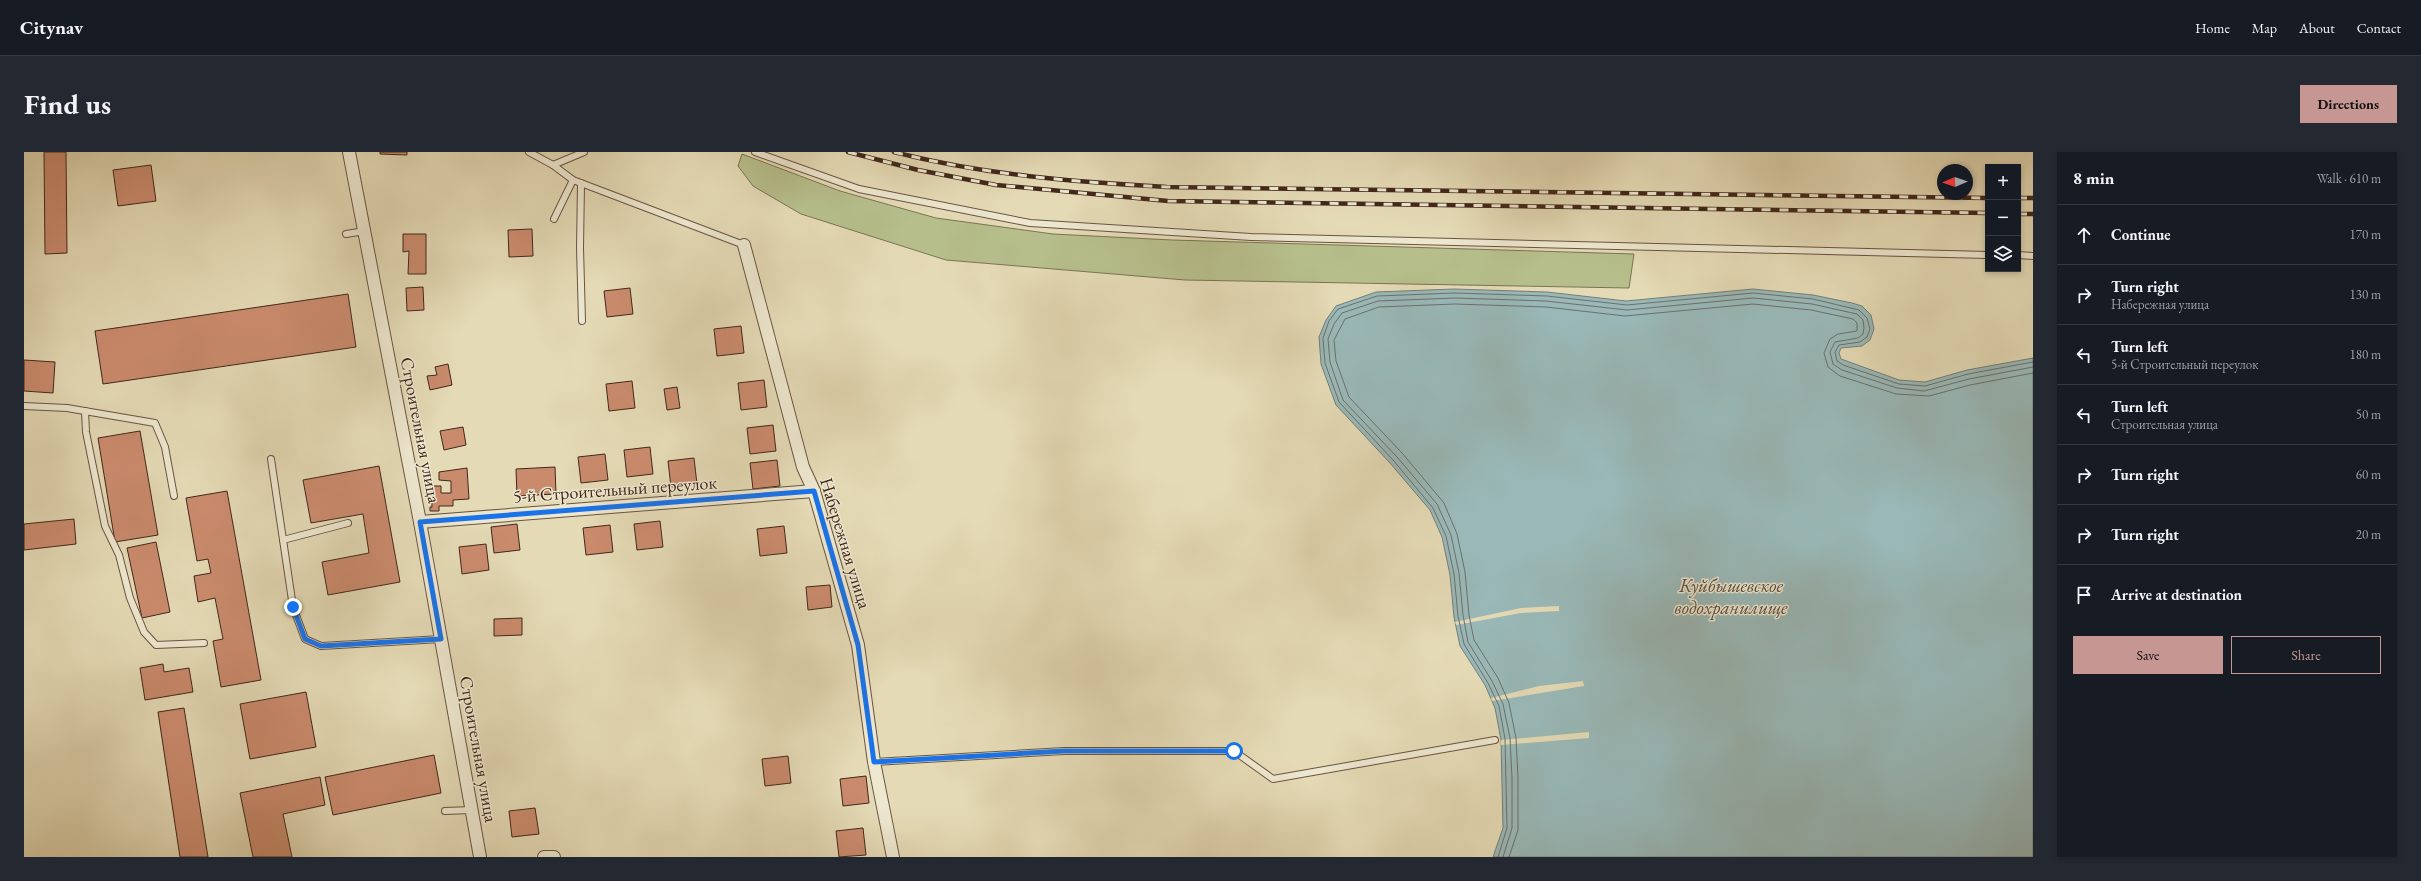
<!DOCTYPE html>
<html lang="en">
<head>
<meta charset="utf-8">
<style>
  :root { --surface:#171b24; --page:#242831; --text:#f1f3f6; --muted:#9ea1a6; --line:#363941; --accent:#c59692 }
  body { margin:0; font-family:"EB Garamond",serif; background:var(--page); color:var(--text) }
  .controls { position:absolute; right:12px; top:12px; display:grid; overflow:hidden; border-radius:0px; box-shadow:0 2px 6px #0003 }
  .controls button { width:36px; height:36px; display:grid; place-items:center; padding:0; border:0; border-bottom:1px solid var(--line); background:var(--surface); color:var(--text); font:20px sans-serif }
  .compass { position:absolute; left:1913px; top:12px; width:36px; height:36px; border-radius:50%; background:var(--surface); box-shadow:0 2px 6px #0003; rotate:268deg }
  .stop { position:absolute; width:12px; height:12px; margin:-9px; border:3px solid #1a73e8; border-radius:50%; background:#fff }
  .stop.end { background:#1a73e8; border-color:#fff; box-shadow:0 1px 4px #0008 }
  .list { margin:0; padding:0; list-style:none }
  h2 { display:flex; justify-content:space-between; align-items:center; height:52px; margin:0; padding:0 16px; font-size:17px }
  h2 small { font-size:13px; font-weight:400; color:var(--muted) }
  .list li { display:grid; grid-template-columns:26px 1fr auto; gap:12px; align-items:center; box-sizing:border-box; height:60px; padding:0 16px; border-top:1px solid var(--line) }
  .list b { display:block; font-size:15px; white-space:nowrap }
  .list p { margin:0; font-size:13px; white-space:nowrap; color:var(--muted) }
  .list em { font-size:13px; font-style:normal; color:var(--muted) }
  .actions { display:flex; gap:8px; padding:12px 16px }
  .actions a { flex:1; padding:9px 0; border:1px solid var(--accent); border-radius:0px; text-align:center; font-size:14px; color:var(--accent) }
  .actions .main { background:var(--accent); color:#111 }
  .icon { flex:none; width:22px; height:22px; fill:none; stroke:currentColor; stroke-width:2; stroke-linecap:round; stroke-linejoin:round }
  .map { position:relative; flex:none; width:2009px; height:705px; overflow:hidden; border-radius:0px }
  header { display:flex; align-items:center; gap:24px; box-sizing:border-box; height:56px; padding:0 20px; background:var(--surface); border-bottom:1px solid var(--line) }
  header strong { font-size:19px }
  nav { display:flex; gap:22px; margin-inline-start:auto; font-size:14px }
  .intro { display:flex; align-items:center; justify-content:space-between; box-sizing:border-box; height:96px; padding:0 24px }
  h1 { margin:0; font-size:28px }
  .button { padding:10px 18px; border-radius:0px; background:var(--accent); color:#111; font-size:14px; font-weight:700 }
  main { display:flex; gap:24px; padding:0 24px }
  aside { flex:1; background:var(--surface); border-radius:0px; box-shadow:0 2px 6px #0003 }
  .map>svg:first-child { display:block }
  .green { fill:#b6bf8c; stroke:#7c7354 }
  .water { fill:#99b8b7; stroke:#767e79 }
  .pier { fill:#e4dab5 }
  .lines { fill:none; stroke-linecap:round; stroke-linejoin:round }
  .shore { stroke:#6d706a; stroke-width:1 }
  .building { fill:#ca8b6d; stroke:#41271c }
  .lane-casing { stroke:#6a5442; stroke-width:8 }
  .street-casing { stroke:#6a5442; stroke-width:14 }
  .lane { stroke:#ede7cf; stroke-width:6 }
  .street { stroke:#ede7cf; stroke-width:12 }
  .rail-casing { stroke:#41271c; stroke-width:4.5 }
  .rail { stroke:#ede7cf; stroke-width:3; stroke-dasharray:9; stroke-linecap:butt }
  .route { stroke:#1a73e8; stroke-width:5 }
  .labels { text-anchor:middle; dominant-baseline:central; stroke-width:3; stroke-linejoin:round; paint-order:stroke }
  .street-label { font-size:18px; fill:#41271c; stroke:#ede7cf }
  .water-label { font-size:19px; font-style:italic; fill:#574b43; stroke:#ede7cf }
</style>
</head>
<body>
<header>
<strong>Citynav</strong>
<nav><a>Home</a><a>Map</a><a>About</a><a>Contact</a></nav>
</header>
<div class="intro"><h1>Find us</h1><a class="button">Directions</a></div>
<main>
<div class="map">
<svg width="2009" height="705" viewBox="0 0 2009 705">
  <rect width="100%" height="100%" fill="#e4dab5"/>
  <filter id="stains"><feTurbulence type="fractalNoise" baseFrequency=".005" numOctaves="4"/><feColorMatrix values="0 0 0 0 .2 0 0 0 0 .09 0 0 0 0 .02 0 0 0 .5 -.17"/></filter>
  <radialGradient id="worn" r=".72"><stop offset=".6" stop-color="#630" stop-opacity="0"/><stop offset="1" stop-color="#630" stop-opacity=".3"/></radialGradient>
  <path class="green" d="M718,2L816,39L912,66L1029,82L1148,88L1610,102L1605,136L1161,128L922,108L777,62L729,34L714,14Z"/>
  <path class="water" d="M1430,137L1523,140L1602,149L1729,137L1789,143L1828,151L1838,154L1847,163L1850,177L1846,188L1838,194L1817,196L1815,201L1817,207L1875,228L1901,230L1943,218L2009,206V705H1469L1479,676L1477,588L1471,556L1461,533L1436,494L1430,465L1426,423L1418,385L1406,358L1366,311L1312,253L1297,212L1295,185L1302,168L1312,154L1352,140Z"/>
  <g class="pier">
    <path d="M1535,454V459L1497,461L1432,473L1431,470L1497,456Z"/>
    <path d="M1559,529L1560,534L1468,549L1467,546L1515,534Z"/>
    <path d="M1565,580V586L1477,593V588Z"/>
  </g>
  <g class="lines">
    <g class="shore">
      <path d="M1474,705L1483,676L1481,587L1475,554L1464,531L1440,492L1434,464L1430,422L1422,384L1409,356L1369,308L1315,250L1301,211L1299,186L1305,169L1314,157L1353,144L1431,141L1523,144L1603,153L1729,141L1789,147L1835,158L1843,166L1846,177L1843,185L1836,190L1815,193L1811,200L1813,209L1819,213L1875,232L1901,234L1944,222L2009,210"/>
      <path d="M1479,705L1488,676V626L1486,586L1479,552L1468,529L1444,490L1439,463L1435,421L1427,383L1413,352L1373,305L1319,248L1306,210L1304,187L1310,172L1318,161L1354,149L1431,146L1522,149L1603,158L1729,146L1788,152L1833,162L1839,168L1840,176L1839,182L1834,186L1811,190L1806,200L1809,212L1818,218L1873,236L1900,239L1945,227L2009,215"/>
      <path d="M1485,705L1494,678V626L1492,586L1485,551L1474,526L1450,488L1445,463L1441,420L1433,382L1420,351L1378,301L1325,245L1312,209L1310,188L1321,167L1355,155L1431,152L1522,155L1601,164L1729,152L1787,158L1829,167L1833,171V179L1814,182L1806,187L1800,201L1804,215L1816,224L1872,242L1905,244L1946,233L2009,221"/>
    </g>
  </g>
  <g class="building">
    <path d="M20,0H42L43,101L21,102Z"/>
    <path d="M356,0H383V3L356,2Z"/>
    <path d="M127,13L132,49L94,54L89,18Z"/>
    <path d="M508,77L509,104L485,105L484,78Z"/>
    <path d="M379,82H402V122H384L385,99L379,100Z"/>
    <path d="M399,135L400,158L383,159L382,136Z"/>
    <path d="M606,136L609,162L583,165L580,139Z"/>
    <path d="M324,142L332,195L79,232L71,179Z"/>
    <path d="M717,174L720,201L693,204L690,177Z"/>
    <path d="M0,208L31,210L29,241L0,239Z"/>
    <path d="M424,212L428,233L406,238L403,224L413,223L411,215Z"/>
    <path d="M740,228L743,255L717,258L714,231Z"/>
    <path d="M608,229L611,256L585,259L582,232Z"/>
    <path d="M653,235L656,256L643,258L640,237Z"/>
    <path d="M749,273L752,299L726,302L723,276Z"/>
    <path d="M439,275L442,293L420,298L416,279Z"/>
    <path d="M116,279L134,383L91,390L74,286Z"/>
    <path d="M626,295L629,322L603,325L600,298Z"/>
    <path d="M581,302L584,328L557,331L554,305Z"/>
    <path d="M670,306L673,332L647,335L644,309Z"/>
    <path d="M753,308L756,334L729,337L726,311Z"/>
    <path d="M355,314L376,430L304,443L298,410L345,401L339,362L287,371L279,328Z"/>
    <path d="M531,315L532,342L493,344L492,317Z"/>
    <path d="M443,316L445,347L429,348V354H415V359H406V355H408L407,334H417V341H427V329L415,328V320Z"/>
    <path d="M203,339L237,528L197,535L189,489L199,487L191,446L174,450L170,424L187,421L184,407L173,409L162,346Z"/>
    <path d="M50,367L52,392L0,398V372Z"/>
    <path d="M636,369L639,395L613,398L610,372Z"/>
    <path d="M493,372L496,398L470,401L467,375Z"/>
    <path d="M586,373L589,400L562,403L559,376Z"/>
    <path d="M760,374L763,401L736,404L733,377Z"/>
    <path d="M132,390L146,460L118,466L103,396Z"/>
    <path d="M462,392L465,418L438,422L435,395Z"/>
    <path d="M806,433L808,455L784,458L782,435Z"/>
    <path d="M498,466V483L470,484V467Z"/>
    <path d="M139,512L140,520L165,516L169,540L121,548L116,516Z"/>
    <path d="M282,540L292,595L226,607L216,552Z"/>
    <path d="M160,556L184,705H156L134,560Z"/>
    <path d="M410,603L417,641L309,663L301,625Z"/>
    <path d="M764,604L767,631L741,634L738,607Z"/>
    <path d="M842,624L845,651L819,654L816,627Z"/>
    <path d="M296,625L301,653L259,662L268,705H229L216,641Z"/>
    <path d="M511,656L515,682L488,685L485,659Z"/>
    <path d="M839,676L842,703L815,705L812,679Z"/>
  </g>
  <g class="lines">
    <g class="lane-casing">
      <g id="lane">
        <path d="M505,0L529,13L549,28L720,93"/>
        <path d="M731,0L835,37L1006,71L1227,85L1964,103"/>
        <path d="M529,13L560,0"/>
        <path d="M557,31L556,96L558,169"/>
        <path d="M530,67L549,28"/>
        <path d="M322,82L341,79"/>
        <path d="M1994,103L2009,104"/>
        <path d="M0,254L43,256L131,271L141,295L150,344"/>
        <path d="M61,259L62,280L81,374L95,403L106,446L120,480L132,493L180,491"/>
        <path d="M247,307L269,455L281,487L297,494L417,487"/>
        <path d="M259,388L324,371"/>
        <path d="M850,610L1040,599H1210L1249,627L1471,588"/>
        <path d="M421,659L448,658"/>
      </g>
    </g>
    <g class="street-casing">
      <g id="street">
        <path d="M325,0L396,370L456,705"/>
        <path d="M720,93L779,315L790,339L834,493L850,610L869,705"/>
        <path d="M396,370L790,339"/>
        <path d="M520,705H530"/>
      </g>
    </g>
    <use href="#lane" class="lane"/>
    <use href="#street" class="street"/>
    <g class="rail-casing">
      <g id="rail">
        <path d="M824,0L894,18L972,33L1144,49L1964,61"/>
        <path d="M870,0C960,23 1051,30 1143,35L1964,46"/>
        <path d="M1994,46H2009"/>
        <path d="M1994,62H2009"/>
      </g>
    </g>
    <use href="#rail" class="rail"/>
  </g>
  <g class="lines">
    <path class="route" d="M269,455L281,487L297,494L417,487L396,370L790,339L834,493L850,610L1040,599H1210"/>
  </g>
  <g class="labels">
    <g class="street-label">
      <text transform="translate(397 278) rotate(79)">Строительная улица</text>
      <text transform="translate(591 337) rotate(-4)">5-й Строительный переулок</text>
      <text transform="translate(822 391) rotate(73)">Набережная улица</text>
      <text transform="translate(455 597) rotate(80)">Строительная улица</text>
    </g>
    <g class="water-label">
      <text x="1707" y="433">Куйбышевское<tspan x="1707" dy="22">водохранилище</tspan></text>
    </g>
  </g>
  <rect width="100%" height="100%" filter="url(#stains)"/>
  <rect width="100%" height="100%" fill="url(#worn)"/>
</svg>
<div class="controls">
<button>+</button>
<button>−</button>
<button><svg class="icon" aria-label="layers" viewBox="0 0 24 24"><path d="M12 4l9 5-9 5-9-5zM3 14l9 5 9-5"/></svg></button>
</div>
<svg class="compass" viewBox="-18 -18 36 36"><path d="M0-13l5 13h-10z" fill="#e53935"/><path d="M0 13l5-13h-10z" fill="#9ea1a6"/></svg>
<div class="stop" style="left:1210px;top:599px"></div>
<div class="stop end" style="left:269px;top:455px"></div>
</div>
<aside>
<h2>8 min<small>Walk · 610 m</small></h2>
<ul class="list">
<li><svg class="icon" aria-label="ahead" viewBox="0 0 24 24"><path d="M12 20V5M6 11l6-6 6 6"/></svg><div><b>Continue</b></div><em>170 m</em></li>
<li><svg class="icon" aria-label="right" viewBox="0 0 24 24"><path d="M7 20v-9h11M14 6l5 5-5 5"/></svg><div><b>Turn right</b><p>Набережная улица</p></div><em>130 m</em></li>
<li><svg class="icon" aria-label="left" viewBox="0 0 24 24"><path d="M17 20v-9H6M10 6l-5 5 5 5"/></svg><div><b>Turn left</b><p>5-й Строительный переулок</p></div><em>180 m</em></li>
<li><svg class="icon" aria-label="left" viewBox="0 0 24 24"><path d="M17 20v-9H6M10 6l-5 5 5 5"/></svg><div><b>Turn left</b><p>Строительная улица</p></div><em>50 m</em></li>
<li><svg class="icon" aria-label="right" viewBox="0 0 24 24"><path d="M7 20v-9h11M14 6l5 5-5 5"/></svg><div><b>Turn right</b></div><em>60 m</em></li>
<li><svg class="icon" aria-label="right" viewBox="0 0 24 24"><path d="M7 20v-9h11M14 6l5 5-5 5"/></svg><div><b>Turn right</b></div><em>20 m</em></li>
<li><svg class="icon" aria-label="arrive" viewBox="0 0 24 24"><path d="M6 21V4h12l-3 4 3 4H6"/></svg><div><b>Arrive at destination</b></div></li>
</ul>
<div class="actions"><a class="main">Save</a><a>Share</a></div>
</aside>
</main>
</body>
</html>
